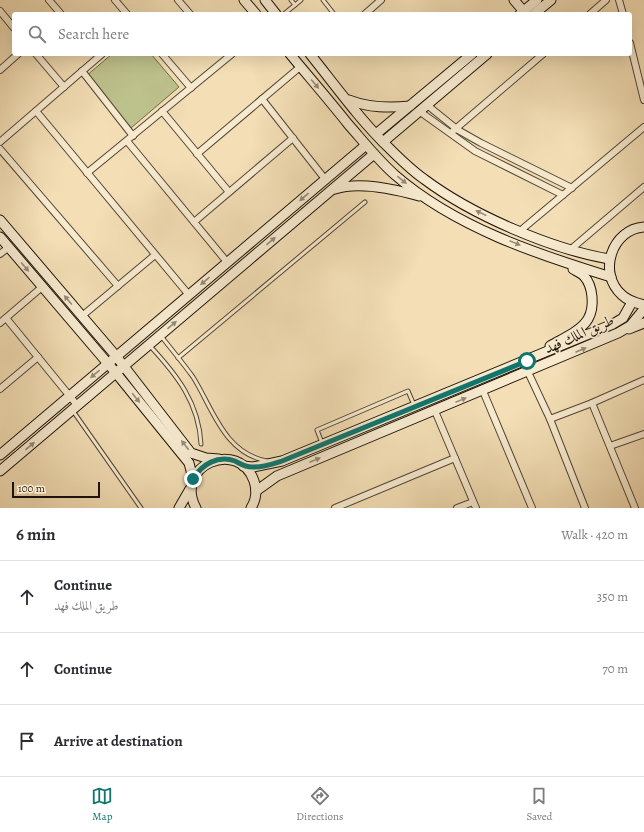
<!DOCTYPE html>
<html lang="en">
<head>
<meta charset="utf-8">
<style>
  :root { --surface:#fff; --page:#f2f2f3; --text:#2b2b33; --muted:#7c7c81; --line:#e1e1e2; --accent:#0f766e }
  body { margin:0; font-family:Alegreya,Amiri,serif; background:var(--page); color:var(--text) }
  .scale { position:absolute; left:12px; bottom:10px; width:88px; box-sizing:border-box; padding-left:4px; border:2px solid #1e140a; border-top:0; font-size:11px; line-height:14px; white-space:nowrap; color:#1e140a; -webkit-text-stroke:3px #f7eacf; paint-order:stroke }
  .stop { position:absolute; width:12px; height:12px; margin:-9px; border:3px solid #0f766e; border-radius:50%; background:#fff }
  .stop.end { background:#0f766e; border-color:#fff; box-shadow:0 1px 4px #0008 }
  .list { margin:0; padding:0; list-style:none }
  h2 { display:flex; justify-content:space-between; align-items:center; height:52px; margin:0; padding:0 16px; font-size:17px }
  h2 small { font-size:13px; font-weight:400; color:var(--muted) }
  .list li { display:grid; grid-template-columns:26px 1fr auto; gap:12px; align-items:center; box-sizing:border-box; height:72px; padding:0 16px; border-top:1px solid var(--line) }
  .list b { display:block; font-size:15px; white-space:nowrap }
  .list p { margin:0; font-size:13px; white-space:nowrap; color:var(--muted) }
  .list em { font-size:13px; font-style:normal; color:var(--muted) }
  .icon { flex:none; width:22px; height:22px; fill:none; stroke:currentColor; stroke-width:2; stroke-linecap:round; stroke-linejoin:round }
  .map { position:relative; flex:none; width:644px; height:508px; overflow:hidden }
  .search { position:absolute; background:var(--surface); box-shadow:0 4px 16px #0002; left:12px; right:12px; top:12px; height:44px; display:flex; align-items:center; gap:10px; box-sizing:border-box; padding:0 14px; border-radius:4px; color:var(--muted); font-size:15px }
  .sheet { height:268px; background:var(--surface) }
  nav { display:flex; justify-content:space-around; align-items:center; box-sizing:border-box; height:56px; border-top:1px solid var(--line); background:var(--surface); font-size:11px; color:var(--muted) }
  nav a { display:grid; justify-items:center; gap:2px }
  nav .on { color:var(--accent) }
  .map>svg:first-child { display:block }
  .park { fill:#bdc18c; stroke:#6e6a4b }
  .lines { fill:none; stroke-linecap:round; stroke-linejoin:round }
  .lane-casing { stroke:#534635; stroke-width:5 }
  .street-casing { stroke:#534635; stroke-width:8 }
  .secondary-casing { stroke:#1e140a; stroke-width:11 }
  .lane { stroke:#f7eacf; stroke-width:3 }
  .street { stroke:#f7eacf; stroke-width:6 }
  .secondary { stroke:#f7eacf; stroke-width:9 }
  .oneway { fill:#958a76 }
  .route { stroke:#0f766e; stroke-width:5 }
  .labels { text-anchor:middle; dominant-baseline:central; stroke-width:3.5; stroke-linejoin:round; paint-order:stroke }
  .street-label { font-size:15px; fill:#1e140a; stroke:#f7eacf }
</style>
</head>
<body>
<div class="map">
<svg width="644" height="508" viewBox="0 0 644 508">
  <rect width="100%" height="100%" fill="#f3deb5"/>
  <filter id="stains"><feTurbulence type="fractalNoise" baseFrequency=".005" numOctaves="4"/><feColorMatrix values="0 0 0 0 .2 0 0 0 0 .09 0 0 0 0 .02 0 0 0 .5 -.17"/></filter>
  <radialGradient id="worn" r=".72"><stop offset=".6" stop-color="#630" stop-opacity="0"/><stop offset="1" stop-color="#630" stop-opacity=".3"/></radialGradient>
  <path class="park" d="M112,54H151L179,87L131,128L86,76Z"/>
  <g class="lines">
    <g class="lane-casing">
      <g id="lane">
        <path d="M291,0L295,5"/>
        <path d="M323,0L334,14"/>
        <path d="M284,14L301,0"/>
        <path d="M161,336C172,350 183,363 193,377C213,409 224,453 267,461"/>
        <path d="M150,346C177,375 199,403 201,444"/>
        <path d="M178,358L365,202"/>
        <path d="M73,411L141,508"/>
        <path d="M322,443L317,430L408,391L414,405"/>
      </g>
    </g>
    <g class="street-casing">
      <g id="street">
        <path d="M49,0L61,14"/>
        <path d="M115,0L127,14"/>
        <path d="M178,0L190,14"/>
        <path d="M619,0L623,14"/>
        <path d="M0,11L14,28"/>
        <path d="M365,14L381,0"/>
        <path d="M590,14L606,0"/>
        <path d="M630,43L644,100"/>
        <path d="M36,54L64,87"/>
        <path d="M162,54L191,88"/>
        <path d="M0,70L18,54"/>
        <path d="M82,71L133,136"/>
        <path d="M262,99L325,179"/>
        <path d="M427,105L458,130L481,143L572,188"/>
        <path d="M36,111L189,295"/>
        <path d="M162,111L229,192"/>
        <path d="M419,111L475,151L563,195"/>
        <path d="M453,131L543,54"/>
        <path d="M127,141L227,262"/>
        <path d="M0,142L102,54"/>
        <path d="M0,149L118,286"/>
        <path d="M197,154L300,67"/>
        <path d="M87,173L232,54"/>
        <path d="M194,222L293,138"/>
        <path d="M520,231L644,127"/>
        <path d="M570,250L644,187"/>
        <path d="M0,254L9,247"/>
        <path d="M82,316L155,255"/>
        <path d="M6,318L77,405"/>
        <path d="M0,323L42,287"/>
        <path d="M528,372L550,419L592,403L644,380"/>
        <path d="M0,389L38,357"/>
        <path d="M483,391L532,508"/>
        <path d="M592,403L635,508"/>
        <path d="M435,411L476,508"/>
        <path d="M550,419L585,508"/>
        <path d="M610,446L644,434"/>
        <path d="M335,508L455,458"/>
        <path d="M457,508L473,502"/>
      </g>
    </g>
    <g class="secondary-casing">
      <g id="secondary">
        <path d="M244,0L256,14"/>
        <path d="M265,0L276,14"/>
        <path d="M514,0L526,14"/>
        <path d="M520,14L537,0"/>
        <path d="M534,14L551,0"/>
        <path d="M290,54C309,77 329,100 348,124C363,141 378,160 395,175C455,227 536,254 611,277"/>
        <path d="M310,54C335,85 359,119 388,147C399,158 411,170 424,179C472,215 551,249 609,259"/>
        <path d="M349,100C369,108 389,108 410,106"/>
        <path d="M376,134L472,54"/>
        <path d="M383,142L487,54"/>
        <path d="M335,189C360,181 394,189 419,196"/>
        <path d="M0,220L116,356L191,453L206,458L219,459"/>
        <path d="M644,227C612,229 597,273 622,295C628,301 636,303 644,305"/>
        <path d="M0,237L116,373L189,463L193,479"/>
        <path d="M629,329L644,323"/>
        <path d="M550,346C562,339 581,331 588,319C595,307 593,286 584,276C581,273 576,271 573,269"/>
        <path d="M0,455L366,145"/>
        <path d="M243,466L253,467L282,461L613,324L623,318L632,302"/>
        <path d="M0,471L374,154"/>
        <path d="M256,491L277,476L618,333L630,326L644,309"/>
        <path d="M179,508L190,489"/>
        <path d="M196,508C173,465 239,438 254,481C257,490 256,500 251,508"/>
      </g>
    </g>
    <use href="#lane" class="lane"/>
    <use href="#street" class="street"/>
    <use href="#secondary" class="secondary"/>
  </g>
  <defs><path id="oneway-solid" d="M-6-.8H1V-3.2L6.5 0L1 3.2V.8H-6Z"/></defs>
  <g class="oneway">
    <use href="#oneway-solid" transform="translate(315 84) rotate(50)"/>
    <use href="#oneway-solid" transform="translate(402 180) rotate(39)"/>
    <use href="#oneway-solid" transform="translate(304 197) rotate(140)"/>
    <use href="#oneway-solid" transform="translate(481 213) rotate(-154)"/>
    <use href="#oneway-solid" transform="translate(271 241) rotate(-40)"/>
    <use href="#oneway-solid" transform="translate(515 243) rotate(22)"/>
    <use href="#oneway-solid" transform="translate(25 267) rotate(50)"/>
    <use href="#oneway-solid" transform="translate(205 281) rotate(140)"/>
    <use href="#oneway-solid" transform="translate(68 300) rotate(-130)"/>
    <use href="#oneway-solid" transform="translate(172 325) rotate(-40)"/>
    <use href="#oneway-solid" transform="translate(581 350) rotate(-23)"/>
    <use href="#oneway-solid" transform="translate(95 374) rotate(140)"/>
    <use href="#oneway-solid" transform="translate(136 398) rotate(51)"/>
    <use href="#oneway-solid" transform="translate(461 400) rotate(-22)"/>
    <use href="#oneway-solid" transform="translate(185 445) rotate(-128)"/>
    <use href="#oneway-solid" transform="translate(30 446) rotate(-40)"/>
    <use href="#oneway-solid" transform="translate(315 460) rotate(-22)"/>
  </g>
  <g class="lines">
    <path class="route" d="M193,479C202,464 218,455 235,461C241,464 245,467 252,467C262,468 273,464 282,461L527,361"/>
  </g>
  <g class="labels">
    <g class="street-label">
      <text transform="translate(579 334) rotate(-24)">طريق الملك فهد</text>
    </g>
  </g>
  <rect width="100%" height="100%" filter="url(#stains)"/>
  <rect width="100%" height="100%" fill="url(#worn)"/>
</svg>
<div class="scale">100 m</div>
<div class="stop" style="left:527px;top:361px"></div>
<div class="stop end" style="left:193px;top:479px"></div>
<div class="search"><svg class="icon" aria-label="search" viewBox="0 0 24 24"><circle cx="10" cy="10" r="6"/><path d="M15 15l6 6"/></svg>Search here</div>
</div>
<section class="sheet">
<h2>6 min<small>Walk · 420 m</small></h2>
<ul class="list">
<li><svg class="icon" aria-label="ahead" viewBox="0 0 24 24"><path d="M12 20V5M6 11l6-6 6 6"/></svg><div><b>Continue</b><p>طريق الملك فهد</p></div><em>350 m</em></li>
<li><svg class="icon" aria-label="ahead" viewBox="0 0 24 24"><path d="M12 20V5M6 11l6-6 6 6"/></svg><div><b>Continue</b></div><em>70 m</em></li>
<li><svg class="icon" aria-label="arrive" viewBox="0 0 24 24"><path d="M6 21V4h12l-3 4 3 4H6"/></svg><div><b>Arrive at destination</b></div></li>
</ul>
</section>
<nav>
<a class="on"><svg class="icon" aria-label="map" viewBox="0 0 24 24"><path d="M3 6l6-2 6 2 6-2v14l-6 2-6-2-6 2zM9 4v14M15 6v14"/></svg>Map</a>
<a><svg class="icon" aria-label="directions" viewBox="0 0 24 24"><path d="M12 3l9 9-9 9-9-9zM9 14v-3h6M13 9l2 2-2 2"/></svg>Directions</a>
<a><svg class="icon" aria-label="saved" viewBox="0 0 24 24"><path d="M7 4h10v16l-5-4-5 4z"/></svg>Saved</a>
</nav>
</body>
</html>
